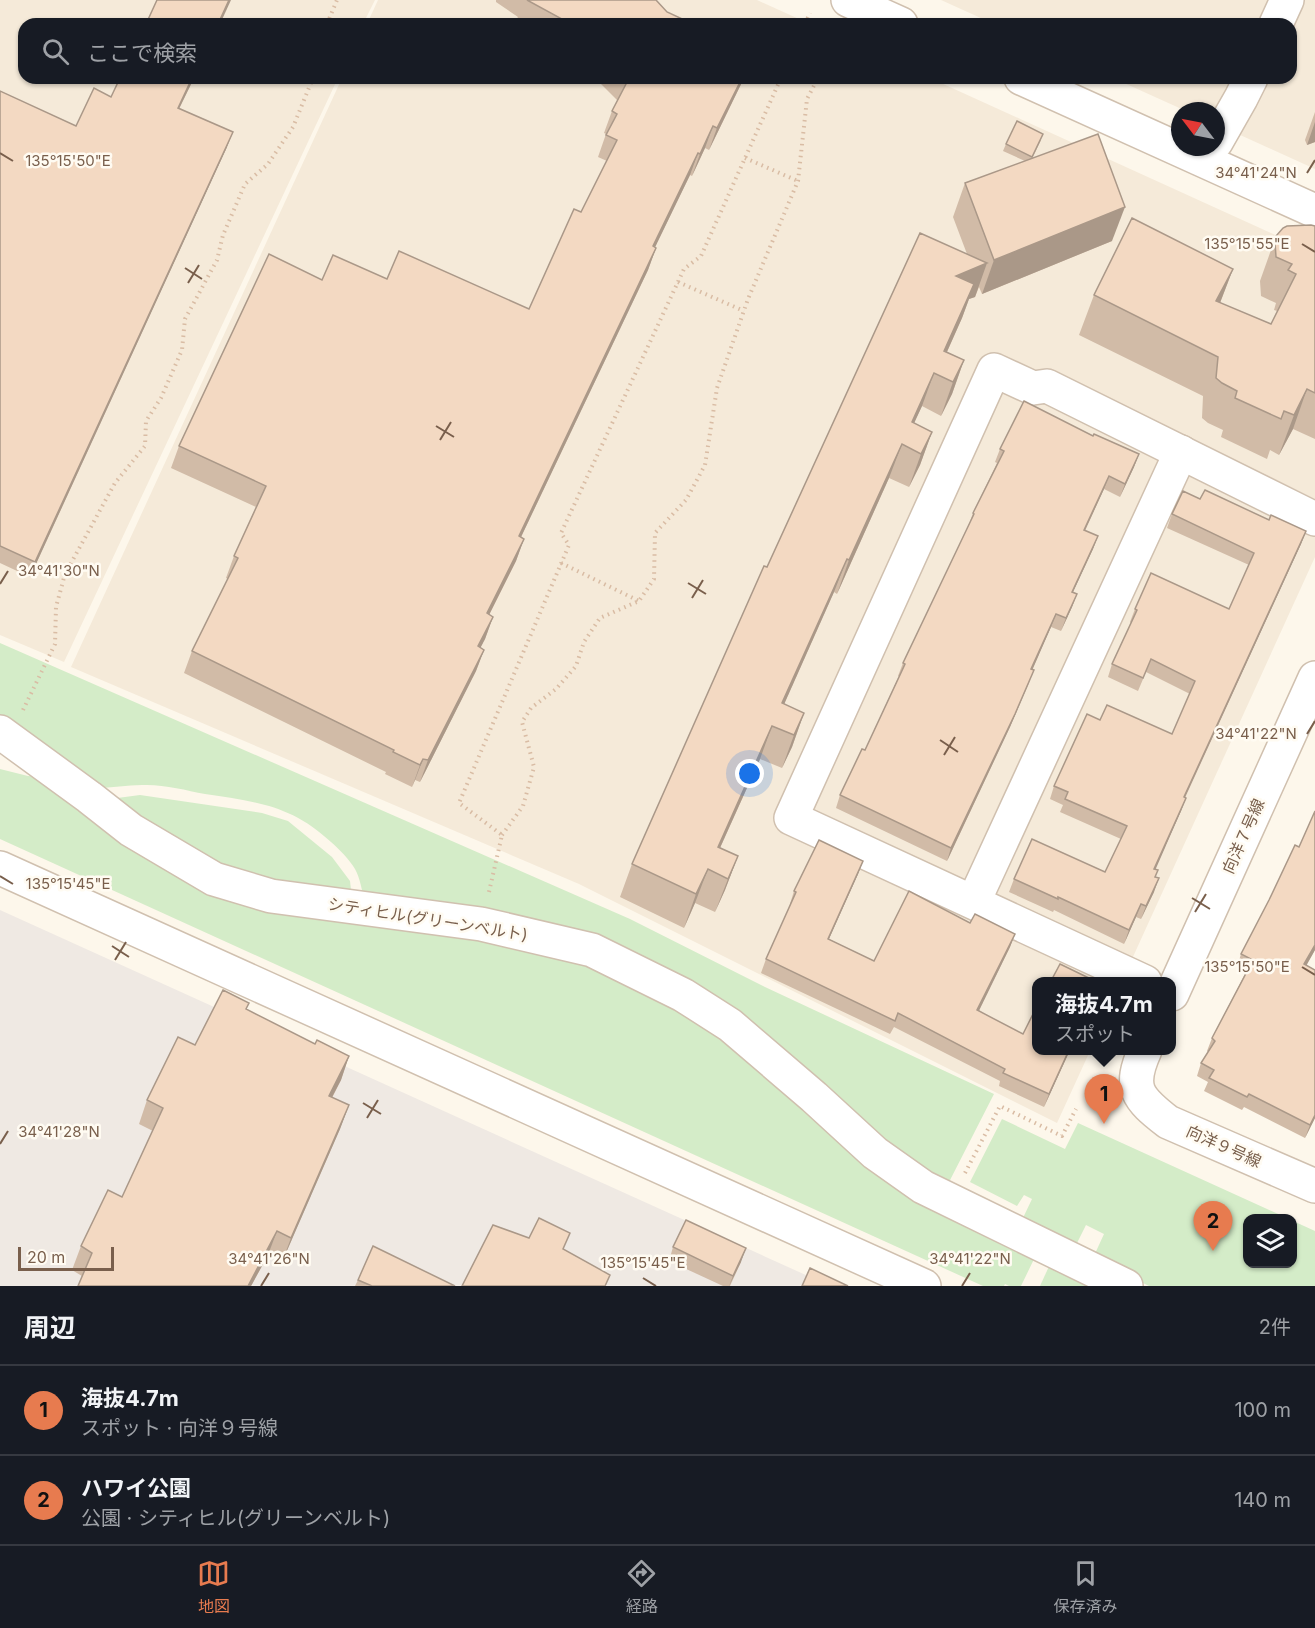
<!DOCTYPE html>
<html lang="ja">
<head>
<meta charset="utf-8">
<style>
  :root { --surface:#171b24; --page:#20242c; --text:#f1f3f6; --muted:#9ea1a6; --line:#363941; --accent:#e77b4f }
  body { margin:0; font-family:Inter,"Noto Sans JP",sans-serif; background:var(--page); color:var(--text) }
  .controls { position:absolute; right:18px; bottom:18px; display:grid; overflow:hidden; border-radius:12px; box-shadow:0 2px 4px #0004 }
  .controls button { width:54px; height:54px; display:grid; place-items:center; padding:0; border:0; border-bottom:2px solid var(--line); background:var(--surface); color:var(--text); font:30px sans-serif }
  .compass { position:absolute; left:1171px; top:102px; width:54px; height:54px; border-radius:50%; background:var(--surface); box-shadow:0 2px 4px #0004; rotate:302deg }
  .scale { position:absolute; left:18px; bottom:15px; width:96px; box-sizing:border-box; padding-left:6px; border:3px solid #795f4c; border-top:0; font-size:16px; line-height:21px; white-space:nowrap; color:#795f4c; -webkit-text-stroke:4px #fffbf2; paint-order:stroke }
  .you { position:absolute; left:750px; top:774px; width:21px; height:21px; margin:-15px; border:4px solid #fff; border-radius:50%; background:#1a73e8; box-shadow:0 0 0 9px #1a73e833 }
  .badge { display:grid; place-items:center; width:39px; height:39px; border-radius:50%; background:var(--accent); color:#111; font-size:20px; font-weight:700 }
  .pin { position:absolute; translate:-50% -50px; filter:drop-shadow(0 2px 3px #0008) }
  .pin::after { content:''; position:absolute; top:32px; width:21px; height:18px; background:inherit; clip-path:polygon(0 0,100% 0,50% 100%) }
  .popup { position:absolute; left:1032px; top:977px; width:144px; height:78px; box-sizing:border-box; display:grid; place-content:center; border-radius:12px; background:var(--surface); filter:drop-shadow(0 2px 4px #0005); font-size:20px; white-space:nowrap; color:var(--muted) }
  .popup b { font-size:22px; color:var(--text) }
  .popup::after { content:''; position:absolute; left:50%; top:100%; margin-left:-12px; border:12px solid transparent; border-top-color:var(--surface) }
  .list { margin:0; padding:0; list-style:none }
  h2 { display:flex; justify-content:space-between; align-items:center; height:78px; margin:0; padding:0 24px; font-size:26px }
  h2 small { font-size:20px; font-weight:400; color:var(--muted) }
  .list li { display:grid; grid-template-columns:39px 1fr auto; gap:18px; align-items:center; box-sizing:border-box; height:90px; padding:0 24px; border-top:2px solid var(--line) }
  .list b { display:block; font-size:22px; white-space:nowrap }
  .list p { margin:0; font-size:20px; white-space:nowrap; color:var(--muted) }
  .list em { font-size:20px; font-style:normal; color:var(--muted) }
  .icon { flex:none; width:33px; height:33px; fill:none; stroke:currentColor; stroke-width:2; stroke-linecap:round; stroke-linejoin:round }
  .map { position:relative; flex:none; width:1315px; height:1286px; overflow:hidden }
  .search { position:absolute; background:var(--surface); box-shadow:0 2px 4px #0004; left:18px; right:18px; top:18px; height:66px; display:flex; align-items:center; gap:15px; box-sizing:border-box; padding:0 21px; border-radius:18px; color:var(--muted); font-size:22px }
  .sheet { height:258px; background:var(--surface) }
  nav { display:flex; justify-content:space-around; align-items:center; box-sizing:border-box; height:84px; border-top:2px solid var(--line); background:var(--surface); font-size:16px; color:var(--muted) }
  nav a { display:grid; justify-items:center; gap:3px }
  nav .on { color:var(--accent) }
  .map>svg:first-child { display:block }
  .residential { fill:#f5ead9 }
  .industrial { fill:#efe9e3 }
  .green { fill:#d4ecc8 }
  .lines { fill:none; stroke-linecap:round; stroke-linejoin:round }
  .minor-casing { stroke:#d0c0af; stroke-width:36 }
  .path { stroke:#d9bca4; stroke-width:4; stroke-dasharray:1.5 4.5; stroke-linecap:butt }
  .minor { stroke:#fff; stroke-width:33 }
  .wall { fill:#d1bba7 }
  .shaded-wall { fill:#aa9888 }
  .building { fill:#f3d9c2; stroke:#aa9888; stroke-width:1.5 }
  .ticks { fill:none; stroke:#795f4c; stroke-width:2 }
  .labels { text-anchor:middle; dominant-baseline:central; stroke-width:5; stroke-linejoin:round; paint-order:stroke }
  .street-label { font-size:16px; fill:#795f4c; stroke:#fffbf2 }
  .ticks-label { font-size:15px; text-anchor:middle; fill:#795f4c; stroke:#fffbf2; stroke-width:5; stroke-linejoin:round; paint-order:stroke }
</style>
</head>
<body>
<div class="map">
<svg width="1315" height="1286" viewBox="0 0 1315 1286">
  <rect width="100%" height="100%" fill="#fdf7eb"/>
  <g class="residential">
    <path d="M0,0H375L363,24H24V78H338L64,662L0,635Z"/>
    <path d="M378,0H757L810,24H367Z"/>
    <path d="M941,0H1315V169L1216,124V111H1186L1113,78H1291V24H994Z"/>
    <path d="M342,78H930L1315,253V557L1122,981L1036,982V1050L1090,1051L1057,1123L579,884L71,667Z"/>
  </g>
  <path class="industrial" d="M0,910L830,1286H0Z"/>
  <g class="green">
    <path d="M0,643L630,919L765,987L994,1094L947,1186L886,1150L674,978L364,900C362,890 360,878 355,869C349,859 340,850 331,842C291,805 257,802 205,794C185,790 163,784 142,785C127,785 112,788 96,788L0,717Z"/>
    <path d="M0,769L28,776L45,777L166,866L471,933L592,964L653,991L1036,1255L1021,1286H1009L1005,1284L1004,1286H983L0,839Z"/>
    <path d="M140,795L262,813L288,821L332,857L350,881L352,899L237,874L110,799Z"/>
    <path d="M1002,1119L1065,1149L1078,1123L1287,1218H1248V1264H1292L1293,1221L1315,1231V1286H1149L1093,1258L1104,1234L1086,1225L1074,1249L1022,1220L1032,1199L1024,1195L1017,1206L970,1182Z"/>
    <path d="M1051,1262L1099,1286H1040Z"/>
  </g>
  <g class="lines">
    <g class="minor-casing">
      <g id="minor">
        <path d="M848,0L901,24"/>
        <path d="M1276,24L1287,0"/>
        <path d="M1021,78L1315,211"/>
        <path d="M1216,142L1241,98L1251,78"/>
        <path d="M0,732L89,797L131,830L214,879L271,896L481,924L592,950L683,995L730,1025L814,1097L875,1153L923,1187L1126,1286"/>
        <path d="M0,868L924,1286"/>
        <path d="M974,901L1181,452"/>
        <path d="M1145,982L791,818L994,370L1033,388L1047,386L1315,519"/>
        <path d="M1172,994L1315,678"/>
        <path d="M1145,1050C1128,1088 1137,1098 1168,1122L1315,1186"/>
      </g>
    </g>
    <g class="path">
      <path d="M327,24L337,0"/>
      <path d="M805,24L810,13"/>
      <path d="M745,158L798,181"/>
      <path d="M678,282L744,311"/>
      <path d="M561,563L639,601"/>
      <path d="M23,710L55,644L56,607L65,574L115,483L145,446L146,421L161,398L182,350L185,319L217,260L223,235L245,184L268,164L293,127L313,78"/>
      <path d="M502,835L523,806L534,767L522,722L531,708L556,689L576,666L584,642L600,618L639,601L654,579L655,533L686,500L705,465L717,388L748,299L798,181L807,99L818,78"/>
      <path d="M489,892L502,835L459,803L569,545L561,533L684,269L701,256L781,78"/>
      <path d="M965,1173L1000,1106L1062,1136L1076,1109"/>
    </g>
    <use href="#minor" class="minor"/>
  </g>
  <g class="wall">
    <path d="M496,0H656L667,12L693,24H523L516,20L518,17L496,2Z"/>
    <path d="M120,78H194L179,109L227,147L30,577L0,563V91L76,126L111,97Z"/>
    <path d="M595,78H744L709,150L705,148L692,176L690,175L655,247L656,248L648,270L521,537L524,539L516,561L489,615L493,617L485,639L480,648L484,650L476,671L420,782L415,780L412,787L385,774L386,772L184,673L192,651L228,579L226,578L234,556L256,507L171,468L179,446L322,280L387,279L529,309L581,212L607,161L598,157L606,134L604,133L612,111L618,101Z"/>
    <path d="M1315,112V142L1307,145L1305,140Z"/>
    <path d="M1041,140L1032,159L1112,241L982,294L979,287L975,297L969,299L962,318L947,352L964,360L952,394L941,416L922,406L914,423L932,432L920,465L909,487L889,478L837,594L834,592L784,704L804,713L792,747L782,768L760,759L720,848L738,856L725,890L715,912L695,903L684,928L620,897L632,864L767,567L967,254L953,217L965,183L1025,161L1003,151L1006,144Z"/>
    <path d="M1315,226V439L1293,429L1279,455L1270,450L1267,459L1221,437L1223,430L1208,423L1202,418L1203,396L1079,335L1094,295L1233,269L1220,303L1271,324L1277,311L1274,310L1276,303L1261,296L1260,281L1276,236Z"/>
    <path d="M1093,436L1139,454L1134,467L1120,497L1104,489L1085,531L1098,536L1093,549L1073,592L1077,594L1072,607L1061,631L1051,627L1032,670L1029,683L1010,727L947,861L836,808L840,795L865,750L899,676H898L903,663L968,527L973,513L997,463L995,462L1000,449Z"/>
    <path d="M1200,499L1306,531L1301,544L1185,798H1186L1181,811L1155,869L1154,892L1141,919L1136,917L1124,944L1054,910L1053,912L1009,892L1014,879L1105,872L1121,839L1060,812L1063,805L1050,799L1054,786L1100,720L1172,734L1190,694L1146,672L1138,691L1108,677L1112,664L1131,623L1130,622L1135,609H1229L1249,565L1167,528L1172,514Z"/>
    <path d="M1315,811V950L1306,965L1315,970V1118L1305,1138L1244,1107L1242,1110L1204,1091L1208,1082L1197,1076L1201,1063L1208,1052L1207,1051L1212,1038L1246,972L1237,967L1241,954L1299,847Z"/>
    <path d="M863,861L858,874L829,939L874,961L970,923L1015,934L1010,947L979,1010L1036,1050H1070L1044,1107L999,1086L1000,1081L894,1027L890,1034L761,973L766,959L791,905L790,904L794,891Z"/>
    <path d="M246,1010L315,1044L349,1056L341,1080L332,1098L349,1105L340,1129L282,1262L268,1255L251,1286H78L82,1276L72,1270L81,1246L122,1197L153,1131L139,1124L147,1100Z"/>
    <path d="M673,1247L741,1262L730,1286H723L669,1261Z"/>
    <path d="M358,1280L455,1286H355Z"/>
  </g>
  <g class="shaded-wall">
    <path d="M229,0H231L220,24H218Z"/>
    <path d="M192,78H194L172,123L178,108Z"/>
    <path d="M742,78H744L709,150L717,128Z"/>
    <path d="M1315,122V142L1307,145Z"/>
    <path d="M713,126L705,148L692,176L700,154Z"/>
    <path d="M233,132L227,147L30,577L35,562Z"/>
    <path d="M698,153L690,175L645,268L653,246Z"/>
    <path d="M1125,207L1112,241L982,294L994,260Z"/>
    <path d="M656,248L648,270L511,558L519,536Z"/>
    <path d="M987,263L975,297L969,299L962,318L937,374L956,276Z"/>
    <path d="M1233,269L1218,308L1216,301Z"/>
    <path d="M964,360L952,394L941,416L953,382Z"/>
    <path d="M934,373L922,406L904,445L912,422Z"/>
    <path d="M1307,389L1293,429L1279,455L1294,415Z"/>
    <path d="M932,432L920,465L909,487L921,454Z"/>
    <path d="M902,444L889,478L837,594L849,560Z"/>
    <path d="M1139,454L1134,467L1120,497L1125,484Z"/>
    <path d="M1109,476L1104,489L1079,543L1084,530Z"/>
    <path d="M1306,531L1301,544L1179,810L1184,797Z"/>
    <path d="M1098,536L1093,549L1067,605L1072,592Z"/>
    <path d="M524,539L516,561L479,635L487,613Z"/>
    <path d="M847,559L834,592L774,727L782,703Z"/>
    <path d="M1077,594L1072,607L1061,631L1066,618Z"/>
    <path d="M1056,614L1051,627L1027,682L1031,669Z"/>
    <path d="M493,617L485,639L470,668L478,646Z"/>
    <path d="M484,650L476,671L420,782L428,760Z"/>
    <path d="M1034,670L1010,727L947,861L951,848Z"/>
    <path d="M804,713L792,747L782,768L794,735Z"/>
    <path d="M772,726L760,759L710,870L718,847Z"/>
    <path d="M423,759L415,780L412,787L420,765Z"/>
    <path d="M1186,798L1181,811L1150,882L1154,869Z"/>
    <path d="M738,856L725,890L715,912L728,879Z"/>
    <path d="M863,861L858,874L823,952L828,939Z"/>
    <path d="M708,869L695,903L684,928L696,894Z"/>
    <path d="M1159,878L1154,892L1141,919L1146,906Z"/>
    <path d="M1141,904L1136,917L1124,944L1129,930Z"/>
    <path d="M1015,934L1010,947L973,1023L977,1010Z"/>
    <path d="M1315,945V950L1300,977L1304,964Z"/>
    <path d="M1069,1050H1070L1044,1107L1049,1094Z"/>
    <path d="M349,1056L341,1080L320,1120L329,1096Z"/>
    <path d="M349,1105L340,1129L282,1262L291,1238Z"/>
    <path d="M1315,1115V1118L1305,1138L1310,1125Z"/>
    <path d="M277,1231L268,1255L251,1286H248Z"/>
    <path d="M746,1248L741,1262L729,1286L733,1276Z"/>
  </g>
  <g class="building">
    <path d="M157,0H229L218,24H146Z"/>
    <path d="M527,0H656L667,12L693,24H567L562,19Z"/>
    <path d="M120,78H192L178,108L233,132L35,562L0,546V91L76,126L94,88L111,97Z"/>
    <path d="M624,78H742L717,128L713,126L700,154L698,153L653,246L656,248L519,536L524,539L487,613L493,617L478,646L484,650L428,760L423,759L420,765L393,752L394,750L192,651L238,558L234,556L266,486L179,446L269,254L322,280L333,255L387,279L399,251L529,309L574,209L581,212L617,140L606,135L617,114L612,111L627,82Z"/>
    <path d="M1017,121L1043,134L1032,157L1006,144Z"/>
    <path d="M1098,134L1125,207L994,260L965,183Z"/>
    <path d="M1132,218L1233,269L1216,301L1271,324L1296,274L1288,270L1292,264L1276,257L1275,242L1276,236L1283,228L1287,226L1311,225L1315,226V393L1307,389L1294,415L1284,411L1281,419L1235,398L1237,391L1222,383L1216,378L1218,357L1094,295Z"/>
    <path d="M920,233L987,263L956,276L974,284L944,351L964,360L953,382L934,373L912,422L932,432L921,454L902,444L849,560L847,559L782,703L804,713L794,735L772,726L718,847L738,856L728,879L708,869L696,894L632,864L764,566L767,567Z"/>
    <path d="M1024,401L1093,436L1094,434L1139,454L1125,484L1109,476L1084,530L1098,536L1072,592L1077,594L1066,618L1056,614L1031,669L1034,670L1015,714L951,848L840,795L862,749L865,750L905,664L903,663L974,514L973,513L1004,451L1000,449Z"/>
    <path d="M1205,490L1269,520L1271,515L1306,531L1184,797L1186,798L1154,869L1158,870L1155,877L1159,878L1146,906L1141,904L1129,930L1058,897V899L1014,879L1032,839L1105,872L1127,826L1065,799L1068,792L1054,786L1087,714L1100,720L1107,705L1172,734L1195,681L1151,659L1143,678L1112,664L1137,610L1135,609L1151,573L1229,609L1254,553L1172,514L1183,491L1200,499Z"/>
    <path d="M1315,811V945L1304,964L1315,970V1115L1310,1125L1249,1094L1247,1097L1209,1078L1214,1070L1201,1063L1215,1041L1212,1038L1253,960L1241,954L1269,900L1295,845L1299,847Z"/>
    <path d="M819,840L863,861L828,939L874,961L909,891L970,923L975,914L1015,934L977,1010L1023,1034L1036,1008V1050H1069L1049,1094L1003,1073L1005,1069L898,1013L895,1021L766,959L796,892L794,891Z"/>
    <path d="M1060,964L1095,981H1051Z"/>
    <path d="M223,990L249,1003L246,1009L315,1044L317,1040L349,1056L329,1096L349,1105L291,1238L277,1231L248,1286H78L92,1253L81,1246L108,1190L122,1197L163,1108L147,1100L178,1037L195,1045Z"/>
    <path d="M539,1218L570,1233L563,1249L610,1275L605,1286H462L493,1225L529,1238Z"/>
    <path d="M686,1220L746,1248L733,1276L673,1247Z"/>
    <path d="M373,1246L455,1286H372L358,1280Z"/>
    <path d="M810,1268L848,1286H802Z"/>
  </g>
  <path class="ticks" d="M0,153L13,161M1307,173L1315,160M1302,244L1315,252M185,268L202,279M188,283L199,265M436,426L454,437M440,440L451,422M688,583L706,594M0,584L8,571M692,598L703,580M1307,734L1315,721M940,740L958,752M944,755L955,737M0,876L13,884M1192,898L1210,909M1195,912L1206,894M112,946L129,957M115,960L126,942M1302,967L1315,975M363,1103L381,1114M367,1118L378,1100M0,1144L8,1131M643,1278L656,1286M261,1286L269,1273M962,1286L970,1273"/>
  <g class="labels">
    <g class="street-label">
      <text transform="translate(1243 836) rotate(-66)">向洋７号線</text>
      <text transform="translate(428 919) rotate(9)">シティヒル(グリーンベルト)</text>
      <text transform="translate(1224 1146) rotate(24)">向洋９号線</text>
    </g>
  </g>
  <g class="ticks-label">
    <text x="68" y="166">135°15'50"E</text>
    <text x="1256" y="178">34°41'24"N</text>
    <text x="1247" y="249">135°15'55"E</text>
    <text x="59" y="576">34°41'30"N</text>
    <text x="1256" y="739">34°41'22"N</text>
    <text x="68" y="889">135°15'45"E</text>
    <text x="1247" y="972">135°15'50"E</text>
    <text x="59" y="1137">34°41'28"N</text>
    <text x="269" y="1264">34°41'26"N</text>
    <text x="970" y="1264">34°41'22"N</text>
    <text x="643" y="1268">135°15'45"E</text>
  </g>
</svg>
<div class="controls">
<button><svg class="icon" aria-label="layers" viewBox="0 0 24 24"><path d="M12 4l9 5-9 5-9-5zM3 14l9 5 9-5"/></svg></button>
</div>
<svg class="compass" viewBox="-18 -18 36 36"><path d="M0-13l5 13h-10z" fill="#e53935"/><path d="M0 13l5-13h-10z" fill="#9ea1a6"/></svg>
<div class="scale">20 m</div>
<div class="you"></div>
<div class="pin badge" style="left:1104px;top:1124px">1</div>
<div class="popup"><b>海抜4.7m</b>スポット</div>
<div class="pin badge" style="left:1213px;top:1251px">2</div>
<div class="search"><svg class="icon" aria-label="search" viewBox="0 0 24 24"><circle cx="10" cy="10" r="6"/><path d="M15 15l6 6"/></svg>ここで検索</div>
</div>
<section class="sheet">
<h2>周辺<small>2件</small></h2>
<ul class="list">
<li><span class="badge">1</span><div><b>海抜4.7m</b><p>スポット · 向洋９号線</p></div><em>100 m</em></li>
<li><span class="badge">2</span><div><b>ハワイ公園</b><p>公園 · シティヒル(グリーンベルト)</p></div><em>140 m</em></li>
</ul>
</section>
<nav>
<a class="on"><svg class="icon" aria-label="map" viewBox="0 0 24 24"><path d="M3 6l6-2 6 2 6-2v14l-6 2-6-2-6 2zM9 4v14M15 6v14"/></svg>地図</a>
<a><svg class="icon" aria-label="directions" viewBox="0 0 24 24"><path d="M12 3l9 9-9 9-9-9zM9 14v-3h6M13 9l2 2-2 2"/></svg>経路</a>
<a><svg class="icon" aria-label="saved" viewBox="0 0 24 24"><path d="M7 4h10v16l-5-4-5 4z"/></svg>保存済み</a>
</nav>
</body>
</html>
